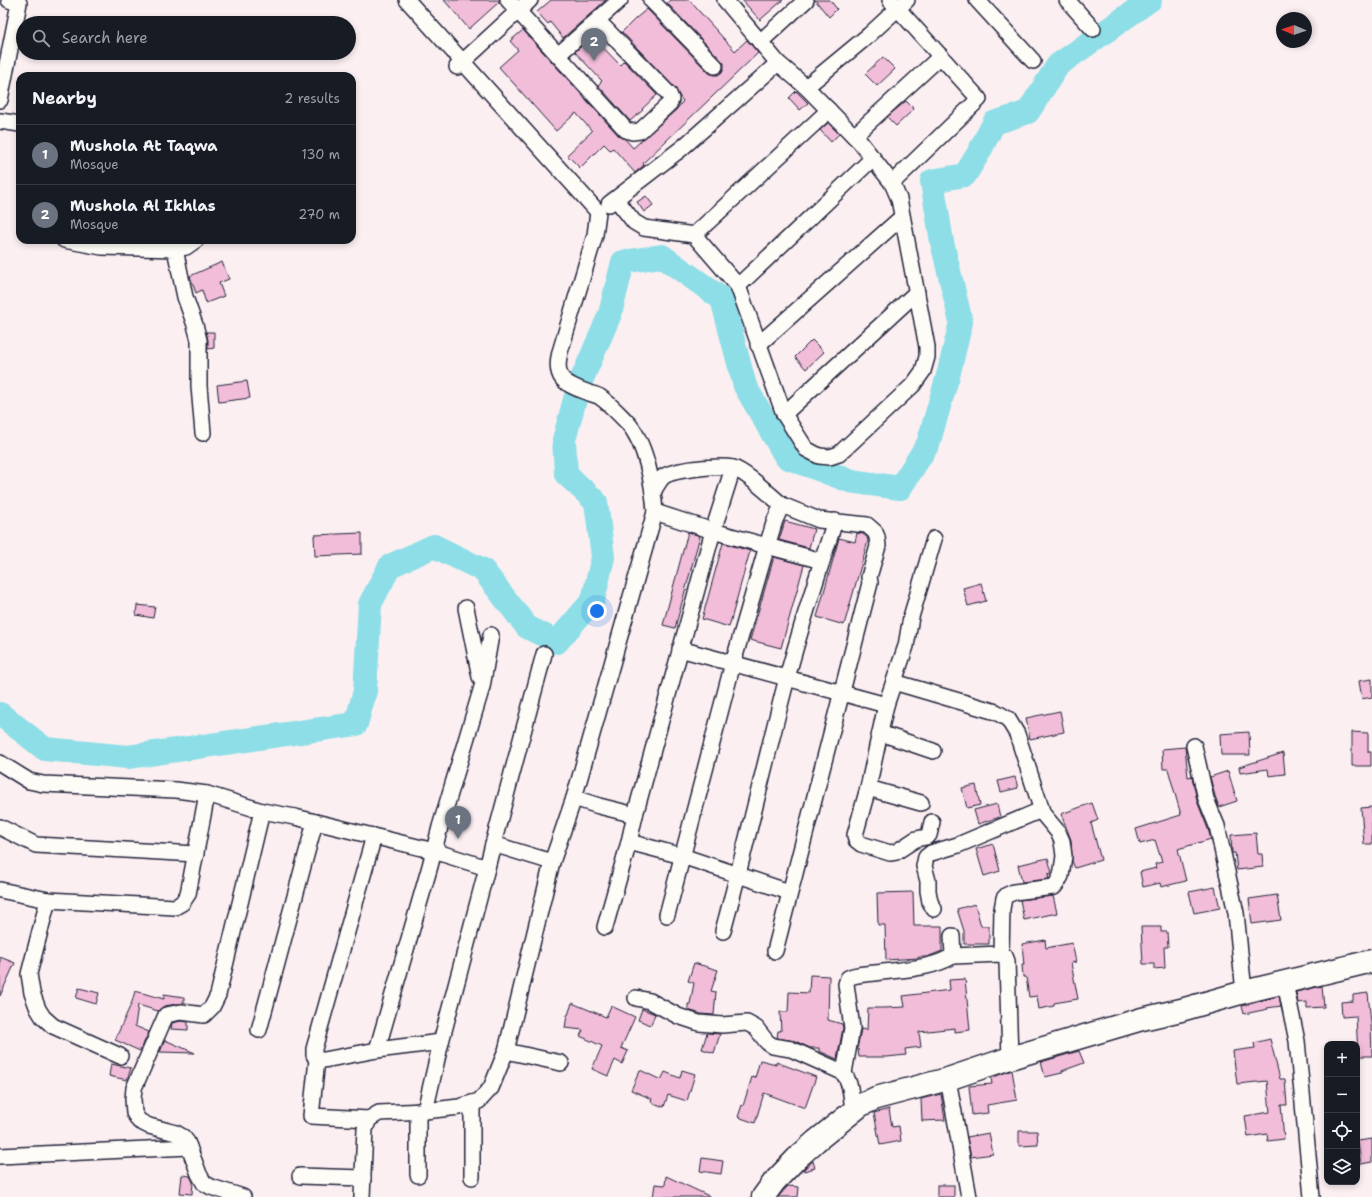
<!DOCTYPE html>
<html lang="en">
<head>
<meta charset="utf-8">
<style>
  :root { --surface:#171b24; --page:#242831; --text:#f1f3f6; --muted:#9ea1a6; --line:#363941; --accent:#0b8043 }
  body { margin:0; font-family:"Shantell Sans",sans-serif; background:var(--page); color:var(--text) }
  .controls { position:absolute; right:12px; bottom:12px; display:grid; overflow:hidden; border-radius:8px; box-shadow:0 2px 6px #0003 }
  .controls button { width:36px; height:36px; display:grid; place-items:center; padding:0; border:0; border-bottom:1px solid var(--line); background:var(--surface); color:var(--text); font:20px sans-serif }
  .compass { position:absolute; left:1276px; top:12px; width:36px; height:36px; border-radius:50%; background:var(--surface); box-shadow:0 2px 6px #0003; rotate:272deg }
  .you { position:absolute; left:597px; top:611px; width:14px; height:14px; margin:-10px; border:3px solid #fff; border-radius:50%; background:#1a73e8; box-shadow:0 0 0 6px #1a73e833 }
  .badge { display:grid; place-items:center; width:26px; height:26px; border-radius:50%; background:var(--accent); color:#fff; font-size:13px; font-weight:700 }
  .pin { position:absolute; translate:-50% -33px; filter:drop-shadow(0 1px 2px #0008) }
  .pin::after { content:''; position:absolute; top:21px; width:14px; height:12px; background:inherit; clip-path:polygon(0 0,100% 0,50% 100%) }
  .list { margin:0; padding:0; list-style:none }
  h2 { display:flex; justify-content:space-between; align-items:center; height:52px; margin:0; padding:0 16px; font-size:17px }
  h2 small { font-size:13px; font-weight:400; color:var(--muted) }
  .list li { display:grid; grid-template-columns:26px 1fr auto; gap:12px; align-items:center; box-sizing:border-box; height:60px; padding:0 16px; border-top:1px solid var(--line) }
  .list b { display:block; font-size:15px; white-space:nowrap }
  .list p { margin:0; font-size:13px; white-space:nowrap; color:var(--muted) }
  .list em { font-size:13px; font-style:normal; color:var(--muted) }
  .icon { flex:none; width:22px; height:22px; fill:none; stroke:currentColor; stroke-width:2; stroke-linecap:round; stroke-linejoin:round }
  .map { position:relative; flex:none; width:1372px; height:1197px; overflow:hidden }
  .search { position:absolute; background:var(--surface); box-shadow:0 2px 6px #0003; left:16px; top:16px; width:340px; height:44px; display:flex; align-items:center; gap:10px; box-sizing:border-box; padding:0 14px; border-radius:22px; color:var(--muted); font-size:15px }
  .panel { position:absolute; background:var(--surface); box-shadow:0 2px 6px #0003; left:16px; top:72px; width:340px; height:172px; border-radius:12px }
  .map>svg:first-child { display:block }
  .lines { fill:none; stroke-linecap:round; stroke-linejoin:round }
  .river { stroke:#8ddee7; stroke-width:24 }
  .building { fill:#f1bdd9; stroke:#22223b }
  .street-casing { stroke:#22223b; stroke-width:18 }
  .secondary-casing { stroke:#22223b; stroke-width:25 }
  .street { stroke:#fdfcf7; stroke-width:15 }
  .secondary { stroke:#fdfcf7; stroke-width:22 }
</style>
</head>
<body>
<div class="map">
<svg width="1372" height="1197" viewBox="0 0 1372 1197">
  <rect width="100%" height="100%" fill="#fbeff1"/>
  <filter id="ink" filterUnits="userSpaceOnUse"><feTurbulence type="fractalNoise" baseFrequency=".025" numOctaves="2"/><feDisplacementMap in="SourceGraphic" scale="8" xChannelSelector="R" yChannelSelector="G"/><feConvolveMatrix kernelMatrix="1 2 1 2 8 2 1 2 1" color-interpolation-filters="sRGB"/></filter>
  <g filter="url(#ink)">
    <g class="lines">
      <path class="river" d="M0,714L45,749L128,757L356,724L365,691L370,604L390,566L434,546L483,570L527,627L557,642L593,600L603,557L596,502L566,474L564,440L578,388L610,314L623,262L662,256L722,299L745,386L786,457L850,481L900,488L928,444L949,372L961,322L942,242L932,181L965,175L978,154L994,123L1028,112L1058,65L1150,0"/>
    </g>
    <g class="building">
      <path d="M444,0H499V2L469,29Z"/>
      <path d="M551,0H606L563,38L550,22L548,24L537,12Z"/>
      <path d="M670,0H689L735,51L747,40L758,53L643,163L644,165L635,173L613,148L610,150L604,144L580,168L567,155L592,131L576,113L556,131L499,67L518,50L510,41L523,30L619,136L625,139L633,148L676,110L683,101L680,97L675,88L622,32L635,19L647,9L709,73L713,75H718L722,72L724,68V63L721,60L667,3Z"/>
      <path d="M742,0H783L760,20Z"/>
      <path d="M815,0H830L837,9L829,17Z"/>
      <path d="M592,36L620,65L624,61L657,95L642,109L643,110L630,121L598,85L602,81L575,52Z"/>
      <path d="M883,57L895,69L877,86L865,74Z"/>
      <path d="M796,91L808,103L800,110L789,98Z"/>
      <path d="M906,101L914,109L896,126L887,117Z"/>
      <path d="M828,123L839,134L831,142L820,130Z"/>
      <path d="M646,196L653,205L644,212L637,202Z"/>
      <path d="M222,262L229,279L219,283L224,296L206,303L202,290L196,293L190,276Z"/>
      <path d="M206,332H214V348L208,349V340Z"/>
      <path d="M812,340L824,352L806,369L795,357Z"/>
      <path d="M247,381L250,398L219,402L217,385Z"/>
      <path d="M785,521L814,529L809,548L779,540Z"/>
      <path d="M688,532L700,536L675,628L663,625Z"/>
      <path d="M362,533V554L315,556L314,535Z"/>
      <path d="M857,533L863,534L867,537L868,541L844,625L817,617L839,538L855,542Z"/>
      <path d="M723,543L750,551L729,627L702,619Z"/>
      <path d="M774,557L804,565L781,648L750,640Z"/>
      <path d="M981,583L986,601L968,606L963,588Z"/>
      <path d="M137,605L155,607L153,618L136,615Z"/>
      <path d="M1372,679V697L1362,699L1359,681Z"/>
      <path d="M1060,711L1064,732L1030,739L1026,718Z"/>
      <path d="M1249,732L1250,755H1221L1220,734Z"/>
      <path d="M1352,732L1368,733V752H1371V766H1352Z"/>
      <path d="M1185,747L1188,777L1192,776L1197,801L1208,829L1211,839L1178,849L1186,881L1161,887L1160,883L1143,887L1140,872L1156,868L1155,864L1162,862L1155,840L1140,844L1136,829L1181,815L1168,769H1163L1162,749Z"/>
      <path d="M1283,753L1285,774L1269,776L1268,769L1240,773L1239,767Z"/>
      <path d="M1228,771L1237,801L1219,807L1215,796L1210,777Z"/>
      <path d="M1015,777L1018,788L1001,792L998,781Z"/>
      <path d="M976,785L980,805L967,808L962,788Z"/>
      <path d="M1092,803L1098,820L1091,823L1101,860L1075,868L1072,861L1071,840L1061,814Z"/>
      <path d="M997,804L1000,817L978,824L974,810Z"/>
      <path d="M1372,807V844H1364L1361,808Z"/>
      <path d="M1256,833L1258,854H1262L1263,867L1237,870L1235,853H1232L1231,835Z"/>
      <path d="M993,844L1000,871L984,876L976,849Z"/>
      <path d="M1048,858L1052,873L1048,874L1049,879L1022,882L1018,865Z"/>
      <path d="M1215,887L1220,908L1194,913L1189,892Z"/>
      <path d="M913,892L914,926H942V951L927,957H919V958L886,960L885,925H878L877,893Z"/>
      <path d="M1277,895L1281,920L1252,924L1249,899Z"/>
      <path d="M1053,896L1057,913L1024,920L1020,900Z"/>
      <path d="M975,904L981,926H989V944H964V931L957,909Z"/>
      <path d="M1141,927H1161V932H1167L1168,947H1164L1165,968L1154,969V964H1143Z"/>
      <path d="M1045,940L1046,948L1072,943L1076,962L1071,963L1078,999L1054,1003V1006L1039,1009L1037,996L1029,997L1026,977H1023L1022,965H1024L1022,944Z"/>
      <path d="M0,957L15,963L0,996Z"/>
      <path d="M694,963L718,970L711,991L716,992L714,1015L701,1014L688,1010V1004H690L694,983L688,981Z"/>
      <path d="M810,975L829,976L828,1020L842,1024L843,1028L837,1059L819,1051V1048H810L795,1041L777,1038L778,1031H781L780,1012H788L789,992L809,993Z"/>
      <path d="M965,979L970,1030L955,1032V1028L919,1032L921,1047L905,1049L906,1055L887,1057H859L858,1049H857L861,1029L867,1030L868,1008H885L905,1007L903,996L950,990L949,980Z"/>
      <path d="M1322,986L1324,1007L1307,1008V1002L1298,1003L1296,992Z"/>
      <path d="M79,988L99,993L96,1004L76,998Z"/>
      <path d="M135,991L164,999V994L184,997V1003L164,1006L158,1011L138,1005L135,1026L149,1032L140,1051L115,1040L132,1002Z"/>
      <path d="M1368,993L1371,1023L1372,1056H1358L1356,1016L1342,1017L1341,1002L1353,1001V995Z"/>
      <path d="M1279,996L1281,1006L1267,1008L1268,1009L1244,1014L1242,1006Z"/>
      <path d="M572,1003L606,1017L611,1006L635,1017L621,1048L628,1051L622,1064L615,1060L608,1076L592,1069L602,1046L580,1036L583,1030L565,1028L567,1015H568Z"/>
      <path d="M642,1009L655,1014L651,1025L638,1020Z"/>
      <path d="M181,1021L188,1022V1030L171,1029L172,1023Z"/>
      <path d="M707,1033L720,1034L714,1053L702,1049Z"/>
      <path d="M1270,1039L1280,1079H1285L1287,1105H1281L1284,1139L1268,1141L1267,1134L1248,1137L1245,1116L1270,1112L1267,1081L1237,1084L1233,1051L1255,1048L1254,1043Z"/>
      <path d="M165,1040L195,1053L160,1052Z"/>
      <path d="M1079,1051L1084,1063L1062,1071V1073L1045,1077L1041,1062Z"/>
      <path d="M760,1060L776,1064V1062L816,1077L805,1108L764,1093L755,1123L738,1117L742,1105L743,1106L752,1077L755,1078Z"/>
      <path d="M111,1064L131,1068L127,1080L109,1076Z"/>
      <path d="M640,1070L661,1080L665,1072L680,1078L682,1070L695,1074L687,1101L668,1095L664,1107L651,1102L652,1099L631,1090Z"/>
      <path d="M1012,1070L1017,1100L987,1105L988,1113L972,1115L969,1086L992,1084L991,1078Z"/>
      <path d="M941,1094L945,1120L922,1121L921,1099Z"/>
      <path d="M889,1109L892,1127L899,1126L901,1141L880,1145L874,1113Z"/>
      <path d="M1019,1131H1037L1038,1145L1019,1146Z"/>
      <path d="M989,1133L993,1154L971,1157L967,1137Z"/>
      <path d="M1372,1139V1162L1361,1164L1358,1141Z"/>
      <path d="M702,1158L723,1161L721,1174L700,1171Z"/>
      <path d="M813,1161L815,1168L804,1171V1169Z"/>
      <path d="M182,1175L190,1176L193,1182L192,1194L180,1193Z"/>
      <path d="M666,1176L711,1197H653L655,1184L665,1185Z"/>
      <rect x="937" y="1185" width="17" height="12"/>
      <path d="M788,1186L799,1187L798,1197H778Z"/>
    </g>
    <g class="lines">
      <g class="street-casing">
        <g id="street">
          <path d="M407,0L598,212L595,235L560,352C553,380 566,384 589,393C592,394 597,395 600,397C609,403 620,415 627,422C646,443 653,484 655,512L574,798L599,806L635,815"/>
          <path d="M508,0L626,130L632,132L640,131L670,103L671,99L669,94L598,21"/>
          <path d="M651,0L715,66"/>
          <path d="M890,0L979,99L892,183"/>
          <path d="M977,0L1033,61"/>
          <path d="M1067,0L1093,29"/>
          <path d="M760,42L806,0"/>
          <path d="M558,55L620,0"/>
          <path d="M778,63L806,87L869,35L907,0"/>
          <path d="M457,67L530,0"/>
          <path d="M0,100L19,3L9,0"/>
          <path d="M0,121L20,124"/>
          <path d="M854,136L941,56"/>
          <path d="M616,199L634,222L644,228L694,235L738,286L784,414L806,449L819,456L830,457L839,454L913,385L923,371L927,357V347L899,199L892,183L860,142L806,87"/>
          <path d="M609,204L682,148L778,63L725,0"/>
          <path d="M694,235L829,110"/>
          <path d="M64,240L102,247L175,249L185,297L195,325L199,340V386L203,433"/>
          <path d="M175,249L186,247L196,240"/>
          <path d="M738,286L873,158"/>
          <path d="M758,345L902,217"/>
          <path d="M784,414L917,292"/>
          <path d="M653,492C656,487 659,481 663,477C673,469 720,465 733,468C745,471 771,496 782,505"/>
          <path d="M655,512L713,531L767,546L733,663L667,915"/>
          <path d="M466,608L480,677"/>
          <path d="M680,649L886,705"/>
          <path d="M894,682L996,712L1008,719L1017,734L1043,814L1058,832L1062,841L1064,856L1061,876L1057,883L1054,887L1014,892L1007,895L1004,898L1002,909L1001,954"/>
          <path d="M880,733L933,751"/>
          <path d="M1194,746L1206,799L1217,826L1236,913L1244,992"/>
          <path d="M0,763L29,781L43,784L176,790L207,794L262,811L295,817L434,851L487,868L493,844L552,862L574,798"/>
          <path d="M868,788L921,803"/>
          <path d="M932,822L929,835L926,837L916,839L896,852L890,853L861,844L856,840L855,835L868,788L886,705L906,646L911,617L934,539"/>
          <path d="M0,827L36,845L196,854"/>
          <path d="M374,836L314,1049V1055L317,1060H324L377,1050L441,1042"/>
          <path d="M629,842L682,856L789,892"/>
          <path d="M493,844L544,654"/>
          <path d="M0,890L48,900L175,907L182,903L188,894L207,794"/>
          <path d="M48,900L29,974L32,993L38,1009L43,1017L53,1026L120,1056"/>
          <path d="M934,909L930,902L928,891V881L924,866L926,857L931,853L958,845L1041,810"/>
          <path d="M605,927L629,842L635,815L713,531L733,468"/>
          <path d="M723,931C746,847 765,762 787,678C801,626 818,573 835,521"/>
          <path d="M952,936L953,956L1001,954L1005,956L1007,961L1010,1058"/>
          <path d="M775,951L870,583L869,577L878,546L877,537L875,532L867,525L819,520L782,505L775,520L767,546L822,561"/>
          <path d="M1285,983L1297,1041L1312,1197"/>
          <path d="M636,998L650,1001L678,1016L699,1023L722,1025L747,1023L756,1028L767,1042L773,1046L791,1049L840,1071C852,1078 851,1099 853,1111"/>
          <path d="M259,1030L315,822"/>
          <path d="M377,1050L430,866L440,827L482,687L491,635"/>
          <path d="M506,1051L561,1063"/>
          <path d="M317,1060L311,1116L369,1119"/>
          <path d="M844,1073L852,1028L846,984L848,978C855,974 866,974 875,973C901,969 929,970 953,956"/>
          <path d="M948,1079L969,1197"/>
          <path d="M418,1111V1175"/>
          <path d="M425,1111L441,1042L487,868"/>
          <path d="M0,1156L189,1147"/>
          <path d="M300,1176L363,1178"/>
          <path d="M472,1177V1103"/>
          <path d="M243,1197L211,1187L204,1183L199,1174L187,1142L183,1137L176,1133L149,1126L139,1121L134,1113L133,1099L134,1088L166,1015L181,1012L204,1015L212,1007L218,995L262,811"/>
          <path d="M362,1197L365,1129L369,1119L379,1113L425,1111L459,1107L479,1101L491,1088L506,1051L552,862"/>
        </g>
      </g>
      <g class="secondary-casing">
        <path id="secondary" d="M763,1197L774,1182L797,1158L816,1141L861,1105L876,1098L948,1079L1010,1058L1142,1019L1181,1010L1244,992L1372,961"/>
      </g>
      <use href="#street" class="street"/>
      <use href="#secondary" class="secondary"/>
    </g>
  </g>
</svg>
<div class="controls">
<button>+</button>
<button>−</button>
<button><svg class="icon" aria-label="locate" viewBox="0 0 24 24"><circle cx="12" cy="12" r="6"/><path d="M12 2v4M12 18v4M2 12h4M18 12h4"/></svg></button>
<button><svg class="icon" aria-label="layers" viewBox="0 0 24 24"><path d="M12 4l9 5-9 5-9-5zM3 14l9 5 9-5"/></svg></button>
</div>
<svg class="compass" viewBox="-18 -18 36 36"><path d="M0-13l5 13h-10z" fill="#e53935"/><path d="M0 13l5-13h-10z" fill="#9ea1a6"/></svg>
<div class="you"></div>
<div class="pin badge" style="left:458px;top:839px;background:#6b7280">1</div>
<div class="pin badge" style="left:594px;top:61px;background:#6b7280">2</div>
<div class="search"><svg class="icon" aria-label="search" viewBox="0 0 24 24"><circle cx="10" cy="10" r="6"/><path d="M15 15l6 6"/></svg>Search here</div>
<section class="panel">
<h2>Nearby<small>2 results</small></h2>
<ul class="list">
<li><span class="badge" style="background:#6b7280">1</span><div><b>Mushola At Taqwa</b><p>Mosque</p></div><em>130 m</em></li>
<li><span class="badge" style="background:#6b7280">2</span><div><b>Mushola Al Ikhlas</b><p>Mosque</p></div><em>270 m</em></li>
</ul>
</section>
</div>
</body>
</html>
